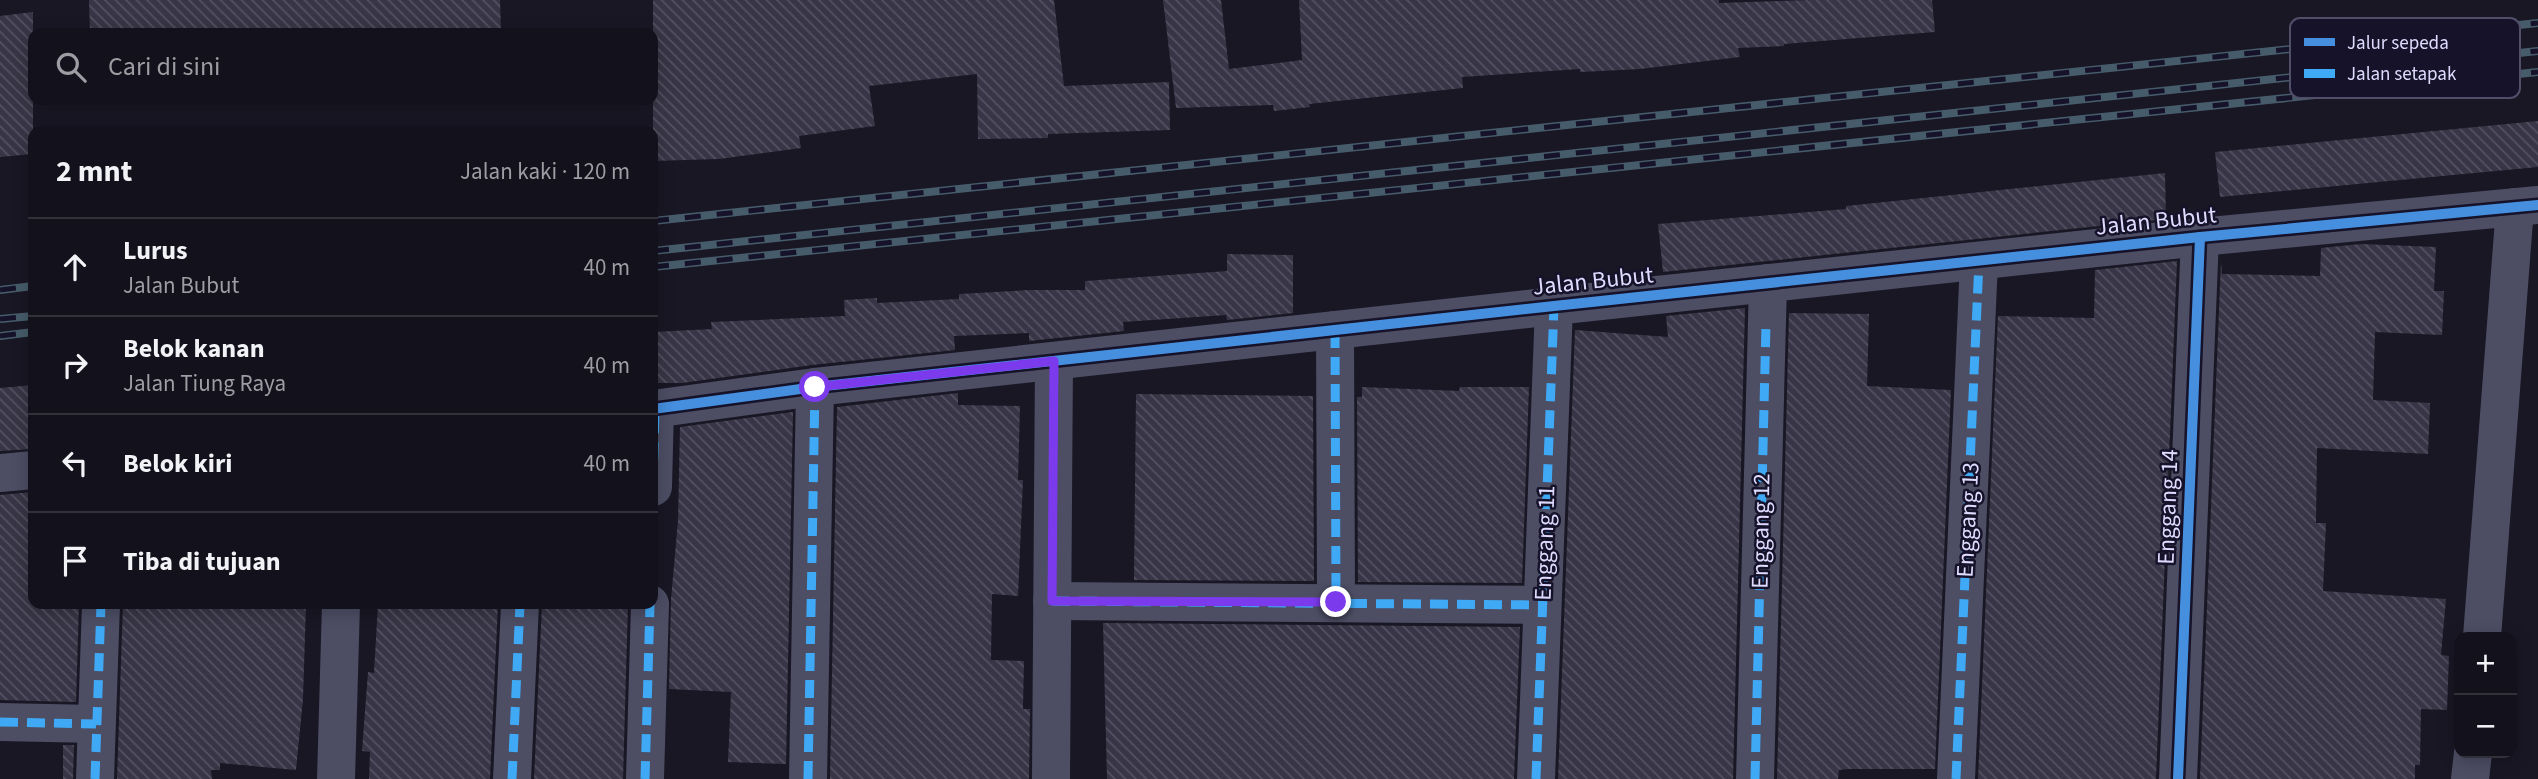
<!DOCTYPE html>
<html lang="id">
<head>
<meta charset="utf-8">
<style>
  :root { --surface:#13111b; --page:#1c1a24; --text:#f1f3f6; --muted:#9d9da3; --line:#32313a }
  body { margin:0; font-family:"Source Sans 3",sans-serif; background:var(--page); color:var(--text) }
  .controls { position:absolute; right:21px; bottom:21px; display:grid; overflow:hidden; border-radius:14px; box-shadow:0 4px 18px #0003 }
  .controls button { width:63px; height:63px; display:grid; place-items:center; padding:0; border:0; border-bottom:2px solid var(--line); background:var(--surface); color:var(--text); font:35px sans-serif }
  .stop { position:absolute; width:21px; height:21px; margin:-16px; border:5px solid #7c3aed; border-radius:50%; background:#fff }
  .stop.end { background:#7c3aed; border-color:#fff; box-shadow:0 2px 7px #0008 }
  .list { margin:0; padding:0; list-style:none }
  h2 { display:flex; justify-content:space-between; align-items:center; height:91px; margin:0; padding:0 28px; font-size:30px }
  h2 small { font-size:23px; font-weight:400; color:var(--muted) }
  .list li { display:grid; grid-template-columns:46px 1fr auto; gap:21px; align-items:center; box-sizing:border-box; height:98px; padding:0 28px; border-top:2px solid var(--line) }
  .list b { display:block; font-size:26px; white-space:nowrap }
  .list p { margin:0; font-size:23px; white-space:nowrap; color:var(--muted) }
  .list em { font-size:23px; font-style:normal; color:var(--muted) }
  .icon { flex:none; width:38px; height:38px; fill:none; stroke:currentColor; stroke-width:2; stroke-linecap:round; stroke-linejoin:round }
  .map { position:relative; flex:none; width:2538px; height:779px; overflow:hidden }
  .search { position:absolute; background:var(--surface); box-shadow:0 4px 18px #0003; left:28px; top:28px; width:630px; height:77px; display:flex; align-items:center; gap:18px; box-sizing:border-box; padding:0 24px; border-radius:14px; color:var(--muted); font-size:26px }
  .panel { position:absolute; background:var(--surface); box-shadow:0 4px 18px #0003; left:28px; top:126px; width:630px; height:483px; border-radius:14px }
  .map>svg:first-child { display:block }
  .building { fill:url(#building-back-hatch) }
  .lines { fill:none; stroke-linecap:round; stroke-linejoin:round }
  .street { stroke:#4d4d64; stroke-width:38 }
  .rail-casing { stroke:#475c6b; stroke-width:8 }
  .rail { stroke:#151229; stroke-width:5; stroke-dasharray:16; stroke-linecap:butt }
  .quiet { stroke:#3fa9f5; stroke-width:9; stroke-dasharray:18 9; stroke-linecap:butt }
  .cycleway-casing { stroke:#151229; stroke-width:15 }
  .cycleway { stroke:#468fdf; stroke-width:10 }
  .route { stroke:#7c3aed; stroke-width:9 }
  .labels { text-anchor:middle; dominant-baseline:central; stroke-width:5; stroke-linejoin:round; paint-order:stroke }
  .street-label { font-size:24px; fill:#dedbfe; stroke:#151229 }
  .key { fill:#151229; stroke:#514e69; stroke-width:2 }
  .key-label { font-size:19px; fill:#dedbfe }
</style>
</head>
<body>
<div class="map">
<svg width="2538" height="779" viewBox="0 0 2538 779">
  <defs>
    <pattern id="building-back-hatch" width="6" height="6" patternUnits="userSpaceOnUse" patternTransform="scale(1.75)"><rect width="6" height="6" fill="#383546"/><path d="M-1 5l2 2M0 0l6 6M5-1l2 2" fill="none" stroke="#545262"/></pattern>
  </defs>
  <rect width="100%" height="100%" fill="#191724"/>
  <g class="building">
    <path d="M89,0H500L501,33H90Z"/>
    <path d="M653,0H1054L1064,86L1169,82L1170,130L1048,134V138L978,139L977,74L869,86L875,126L799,136L801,148L719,159L653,161Z"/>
    <path d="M1163,0H1221L1229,69L1302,60L1299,0H1719V3L1811,0H1932L1935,32L1784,44V46L1738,48L1740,57L1640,69L1580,72V69L1462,77L1463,88L1309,104L1310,107L1274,111L1273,105L1176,108Z"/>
    <path d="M33,12V154L0,157V16Z"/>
    <path d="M2538,121V167L2220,197L2215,152Z"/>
    <path d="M2165,173L2166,219L1663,272L1658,224L1846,209V206Z"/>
    <path d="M2361,244L2436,247L2434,291H2444L2442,335L2375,332L2373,400L2430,403L2428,454L2317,448L2316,523H2326L2323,591L2446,599L2441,655L2449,656L2447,710L2421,709L2420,765H2415V779H2200L2221,261L2222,274L2320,276L2321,248Z"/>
    <path d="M1227,254L1293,255V313L1227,320L1226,315L1123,322L1124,331L1029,341V333L954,336L955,350L812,365L682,383H653V332L712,329L711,322L845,316L844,300L877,298V303L959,299V294L1029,290H1085V281L1227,271Z"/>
    <path d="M2177,261L2156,779H1978L1998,316L2094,318L2095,270Z"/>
    <path d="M1745,308L1733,779H1558L1575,330L1668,337L1666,316Z"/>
    <path d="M1789,313L1869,314L1867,386L1951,390L1935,769H1847L1839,770L1838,779H1777Z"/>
    <path d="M33,385V449L0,451V388Z"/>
    <path d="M1362,387L1459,391L1460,387H1529L1522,583L1358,582L1357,397H1362Z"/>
    <path d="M958,393V405L1020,406L1018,480H1023L1018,596L992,594L991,660L1024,661L1023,709H1030L1029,779H830L837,407Z"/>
    <path d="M1136,394L1313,396L1314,581L1134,580Z"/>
    <path d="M793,412L786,764L728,762L731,692L669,689L671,599L678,521L680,427Z"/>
    <path d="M33,492V604H79L76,702L0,700V495Z"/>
    <path d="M123,604H306L303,699L296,770L220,763V770H211L212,779H117Z"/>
    <path d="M378,604H498L490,779H369L370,752L362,751L368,672L374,673Z"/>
    <path d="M542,604H628L623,779H534Z"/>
    <path d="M1103,623L1520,627L1514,779H1107Z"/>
    <path d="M63,745H74L73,779H63Z"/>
  </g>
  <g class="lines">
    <g class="street">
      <path d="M1335,330L1336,602"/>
      <path d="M653,409L815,387L1554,306L2200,237L2538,205"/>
      <path d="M0,473L33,470"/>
      <path d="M653,487L655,409"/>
      <path d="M1052,601L1542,605"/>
      <path d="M2482,637L2515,207"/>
      <path d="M0,722L96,724"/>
      <path d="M95,779L101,604"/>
      <path d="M336,779L341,604"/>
      <path d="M512,779L520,604"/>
      <path d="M645,779L650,604"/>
      <path d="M808,779L815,387"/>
      <path d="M1051,779L1054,361"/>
      <path d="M1536,779L1554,306"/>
      <path d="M1755,779L1768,283"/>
      <path d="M1956,779L1979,261"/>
      <path d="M2178,779L2200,237"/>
      <path d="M2470,779L2473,753"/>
    </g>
    <g class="rail-casing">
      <g id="rail">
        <path d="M653,221L2538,23"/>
        <path d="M653,251L2538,51"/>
        <path d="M653,267L2538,72"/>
        <path d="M0,290L33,286"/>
        <path d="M0,319L33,316"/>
        <path d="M0,336L33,332"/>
      </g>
    </g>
    <use href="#rail" class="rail"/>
    <g class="quiet">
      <path d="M1335,330L1336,602"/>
      <path d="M653,487L655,409"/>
      <path d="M1052,601L1542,605"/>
      <path d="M0,722L96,724"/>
      <path d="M95,779L101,604"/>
      <path d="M512,779L520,604"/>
      <path d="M645,779L650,604"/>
      <path d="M808,779L815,387"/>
      <path d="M1536,779L1554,306"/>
      <path d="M1755,779L1766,324"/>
      <path d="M1956,779L1979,261"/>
    </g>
    <g class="cycleway-casing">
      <g id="cycleway">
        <path d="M653,409L815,387L1554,306L2200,237L2538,205"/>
        <path d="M2178,779L2200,237"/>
      </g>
    </g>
    <use href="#cycleway" class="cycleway"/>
  </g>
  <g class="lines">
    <path class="route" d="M815,387L1054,361L1052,601L1336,602"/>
  </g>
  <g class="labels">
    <g class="street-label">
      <text transform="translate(2156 221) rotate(-6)">Jalan Bubut</text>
      <text transform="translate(1593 281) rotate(-6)">Jalan Bubut</text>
      <text transform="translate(2168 507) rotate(-88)">Enggang 14</text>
      <text transform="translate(1968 520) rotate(-87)">Enggang 13</text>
      <text transform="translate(1761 531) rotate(-89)">Enggang 12</text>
      <text transform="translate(1545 543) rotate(-88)">Enggang 11</text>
    </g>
  </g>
  <rect x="2290" y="18" width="230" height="80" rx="10" class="key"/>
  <rect x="2304" y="38" width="31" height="8" fill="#468fdf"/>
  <rect x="2304" y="69" width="31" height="9" fill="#3fa9f5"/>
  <g class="key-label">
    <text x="2347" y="49">Jalur sepeda</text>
    <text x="2347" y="80">Jalan setapak</text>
  </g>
</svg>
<div class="controls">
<button>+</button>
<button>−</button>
</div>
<div class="stop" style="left:815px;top:387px"></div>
<div class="stop end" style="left:1336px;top:602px"></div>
<div class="search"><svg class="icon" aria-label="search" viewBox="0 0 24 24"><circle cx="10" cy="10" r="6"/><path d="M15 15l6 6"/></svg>Cari di sini</div>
<section class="panel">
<h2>2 mnt<small>Jalan kaki · 120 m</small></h2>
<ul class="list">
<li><svg class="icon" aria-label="ahead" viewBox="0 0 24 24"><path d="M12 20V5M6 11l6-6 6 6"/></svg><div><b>Lurus</b><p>Jalan Bubut</p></div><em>40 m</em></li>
<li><svg class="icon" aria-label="right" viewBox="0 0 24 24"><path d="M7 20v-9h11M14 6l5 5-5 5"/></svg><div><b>Belok kanan</b><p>Jalan Tiung Raya</p></div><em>40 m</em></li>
<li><svg class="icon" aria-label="left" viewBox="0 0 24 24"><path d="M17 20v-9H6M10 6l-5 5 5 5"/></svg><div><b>Belok kiri</b></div><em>40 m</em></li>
<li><svg class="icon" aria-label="arrive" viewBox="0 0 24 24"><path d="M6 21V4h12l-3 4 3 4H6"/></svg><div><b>Tiba di tujuan</b></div></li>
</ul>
</section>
</div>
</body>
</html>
